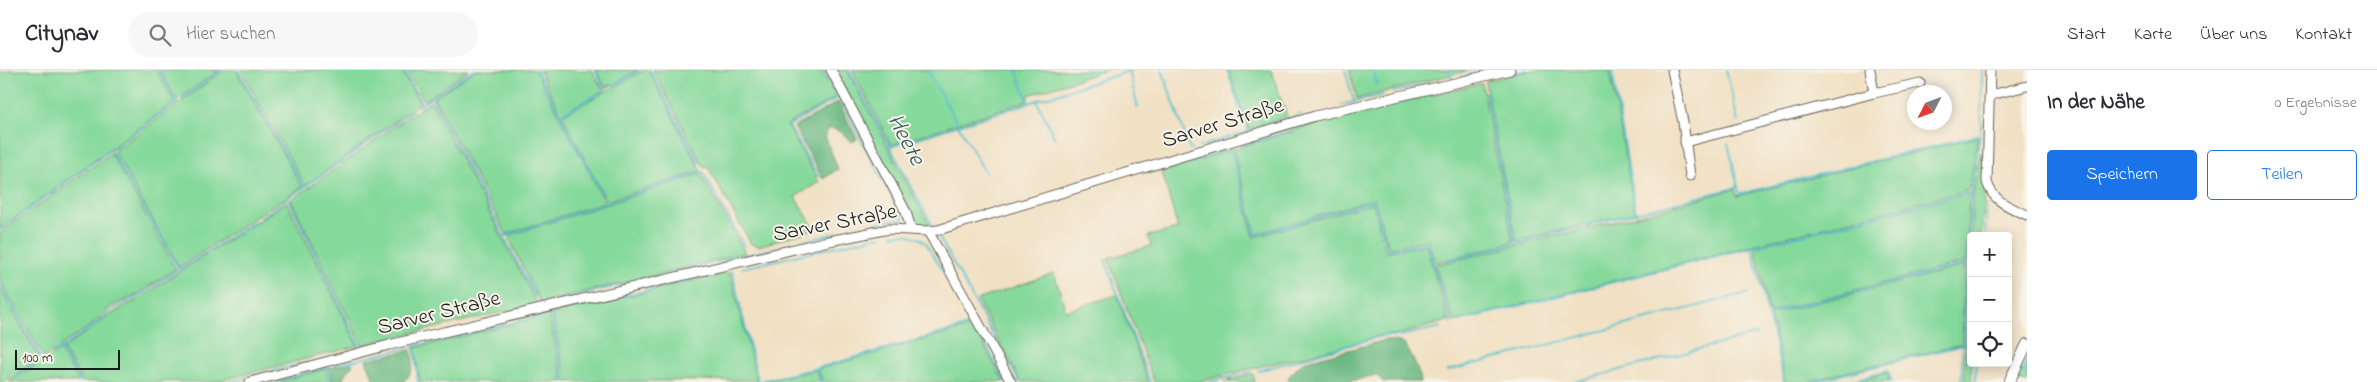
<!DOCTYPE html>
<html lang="de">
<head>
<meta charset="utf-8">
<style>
  :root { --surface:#fff; --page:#f7f7f7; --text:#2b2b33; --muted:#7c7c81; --line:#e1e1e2; --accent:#1a73e8 }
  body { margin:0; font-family:"Indie Flower",sans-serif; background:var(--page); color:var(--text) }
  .controls { position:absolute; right:15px; bottom:15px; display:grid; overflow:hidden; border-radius:5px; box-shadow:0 2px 12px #0003 }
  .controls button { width:45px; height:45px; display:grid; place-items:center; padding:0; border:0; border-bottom:1px solid var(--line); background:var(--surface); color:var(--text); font:25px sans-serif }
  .compass { position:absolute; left:1907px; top:15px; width:45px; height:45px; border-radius:50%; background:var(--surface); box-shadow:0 2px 12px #0003; rotate:228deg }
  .scale { position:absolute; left:15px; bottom:12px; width:105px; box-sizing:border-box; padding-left:5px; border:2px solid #1c1c1c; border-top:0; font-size:14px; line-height:18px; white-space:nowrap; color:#1c1c1c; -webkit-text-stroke:4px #f7f3e8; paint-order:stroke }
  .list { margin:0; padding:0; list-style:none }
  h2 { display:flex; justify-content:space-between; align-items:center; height:65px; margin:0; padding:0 20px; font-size:21px }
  h2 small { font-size:16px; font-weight:400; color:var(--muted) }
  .actions { display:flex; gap:10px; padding:15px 20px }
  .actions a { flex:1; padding:11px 0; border:1px solid var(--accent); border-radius:5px; text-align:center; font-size:18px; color:var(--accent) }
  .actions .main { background:var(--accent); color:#fff }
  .icon { flex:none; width:28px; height:28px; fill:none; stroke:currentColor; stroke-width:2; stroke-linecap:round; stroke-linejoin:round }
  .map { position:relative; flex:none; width:2027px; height:312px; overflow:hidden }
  header { display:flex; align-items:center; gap:30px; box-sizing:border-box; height:70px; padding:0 25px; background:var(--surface); border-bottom:1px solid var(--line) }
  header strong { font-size:24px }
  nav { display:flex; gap:28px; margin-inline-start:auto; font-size:18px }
  .search { width:350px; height:45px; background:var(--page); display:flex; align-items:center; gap:12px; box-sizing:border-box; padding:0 18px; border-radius:28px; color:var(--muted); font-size:19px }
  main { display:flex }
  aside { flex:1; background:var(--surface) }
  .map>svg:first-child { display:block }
  .green { fill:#85d99b; stroke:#507a5c }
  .forest { fill:#6cb983; stroke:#446a50 }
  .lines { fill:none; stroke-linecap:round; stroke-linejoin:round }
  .stream { stroke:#55c1cf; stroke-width:2 }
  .minor-casing { stroke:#676156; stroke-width:11 }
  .major-casing { stroke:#676156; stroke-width:12 }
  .minor { stroke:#fff; stroke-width:9 }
  .major { stroke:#fff; stroke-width:10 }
  .labels { text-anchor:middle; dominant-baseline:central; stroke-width:4; stroke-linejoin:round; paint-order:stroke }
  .street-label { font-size:22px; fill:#1c1c1c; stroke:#f7f3e8 }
  .water-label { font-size:24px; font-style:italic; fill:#30565b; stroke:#f7f3e8 }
</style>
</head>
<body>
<header>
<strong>Citynav</strong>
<div class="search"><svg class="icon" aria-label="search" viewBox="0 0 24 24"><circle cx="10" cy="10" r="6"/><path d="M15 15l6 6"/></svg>Hier suchen</div>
<nav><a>Start</a><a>Karte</a><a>Über uns</a><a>Kontakt</a></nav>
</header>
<main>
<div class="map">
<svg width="2027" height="312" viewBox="0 0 2027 312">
  <rect width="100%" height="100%" fill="#f7f3e8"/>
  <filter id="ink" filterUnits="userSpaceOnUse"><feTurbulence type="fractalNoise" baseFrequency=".02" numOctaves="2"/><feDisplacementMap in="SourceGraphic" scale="10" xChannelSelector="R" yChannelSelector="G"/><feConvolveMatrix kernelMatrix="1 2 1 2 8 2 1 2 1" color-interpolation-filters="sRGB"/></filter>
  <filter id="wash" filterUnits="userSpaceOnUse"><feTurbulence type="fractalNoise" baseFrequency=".0096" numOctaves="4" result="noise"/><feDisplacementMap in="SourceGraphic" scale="20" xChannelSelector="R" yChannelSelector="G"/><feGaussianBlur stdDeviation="1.12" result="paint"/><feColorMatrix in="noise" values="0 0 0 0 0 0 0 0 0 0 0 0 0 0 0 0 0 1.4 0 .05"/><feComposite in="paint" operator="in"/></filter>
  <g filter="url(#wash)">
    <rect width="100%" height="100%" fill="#f1e0c3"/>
    <g class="green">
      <path d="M8,0H156L175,32L0,159V5Z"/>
      <path d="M160,0H219L177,30Z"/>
      <path d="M224,0H236L302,117L179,197L114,81Z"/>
      <path d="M241,0H401L420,33L305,116Z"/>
      <path d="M406,0H469L424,31Z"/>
      <path d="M475,0H535L605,132L506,164L434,28Z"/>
      <path d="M539,0H592L603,20L561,44Z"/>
      <path d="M596,0H638L606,18Z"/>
      <path d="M645,0H649L701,101L607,131L562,45Z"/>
      <path d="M653,0H821L836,27L787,55L819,112L795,127L815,159L759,176L751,174L708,97L703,96Z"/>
      <path d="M835,0H847L931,158L920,154L912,144Z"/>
      <path d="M852,0H1107L1029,25L1027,31L891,75Z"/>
      <path d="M1228,0H1271L1287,46L1249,59Z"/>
      <path d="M1349,0H1470L1357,29Z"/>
      <path d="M1533,0H1610L1635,143L1516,171L1485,11Z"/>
      <path d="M1482,13L1513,172L1435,193L1428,170L1389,178L1374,129L1256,164L1233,79L1345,46Z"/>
      <path d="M431,31L537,234L362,275L291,130Z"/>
      <path d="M1978,67L1969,120L1453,252L1435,195L1637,146L1735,119L1737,126Z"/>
      <path d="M1231,80L1254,167L1373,133L1386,182L1426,174L1448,251L1400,264L1382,265L1345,276L1197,312H1154L1108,188L1151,176L1148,166L1178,159L1162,102Z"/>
      <path d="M111,83L176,199L134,226L112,236L93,254L44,287L0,210V163Z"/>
      <path d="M1980,83H1982L1986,115L1981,166H1971L1972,293L1971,312H1964L1973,123Z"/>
      <path d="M701,104L745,183L540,233L508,166Z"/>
      <path d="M1969,123L1966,192L1769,242L1755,177Z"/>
      <path d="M287,132L358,276L214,312H83L63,279C87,262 110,243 136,230Z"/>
      <path d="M1965,196L1962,274L1805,312H1785L1770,244Z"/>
      <path d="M730,202L757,310L566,312L552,244Z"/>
      <path d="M1054,203L1066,241L1117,225L1148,312H1021L977,230Z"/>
      <path d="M0,218L40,289L4,312H0Z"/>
      <path d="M549,245L563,312H420L415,278Z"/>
      <path d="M973,256L1004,312H824L818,299Z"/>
      <path d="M60,280L79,312H9Z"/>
      <path d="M2027,290V312H2015Z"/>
      <path d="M326,299L329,312H277Z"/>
      <path d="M816,300L821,312H761Z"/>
      <path d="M1887,303L1890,312H1853Z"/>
      <path d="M1253,304L1255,312H1224Z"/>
    </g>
    <g class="forest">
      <path d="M838,32L857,69L852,72L840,61L829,58L825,66L838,99L823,109L794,57Z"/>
      <path d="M1386,270C1390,271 1398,271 1402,273C1409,277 1420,304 1421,312H1383L1376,305L1347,312H1290L1288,307L1303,292Z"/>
      <path d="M411,280C414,294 414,302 403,312H375L366,290Z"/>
      <path d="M352,293L353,295L344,305L343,312H333L329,298Z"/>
    </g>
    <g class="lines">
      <g class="stream">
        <path d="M238,0L304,118"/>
        <path d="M403,0L422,34"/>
        <path d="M536,0L603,125"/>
        <path d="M650,0L699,93"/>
        <path d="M824,0L904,150L888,151"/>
        <path d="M849,0L932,155"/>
        <path d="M927,0L985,102"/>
        <path d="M1016,0L1029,33"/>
        <path d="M1162,0L1190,79H1192"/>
        <path d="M1227,0L1248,61"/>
        <path d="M1345,0L1354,31"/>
        <path d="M1373,0L1377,14"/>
        <path d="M1449,0L1452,10"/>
        <path d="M1612,0L1636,144"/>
        <path d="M1726,0L1738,52"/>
        <path d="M0,2L3,0"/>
        <path d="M1511,4L1527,0"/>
        <path d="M1461,7L1487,0"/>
        <path d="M613,15L641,0"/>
        <path d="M1393,22L1430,14"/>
        <path d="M1486,22L1515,173"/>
        <path d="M432,28L535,226"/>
        <path d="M182,29L221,0"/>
        <path d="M1037,31L1055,69"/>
        <path d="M1341,35L1383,25"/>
        <path d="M418,37L473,0"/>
        <path d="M561,44L605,20L595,0"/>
        <path d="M1728,73L1738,117"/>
        <path d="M1241,75L1351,42L1437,22"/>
        <path d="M890,77L1129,1L1138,38"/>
        <path d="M1199,77L1302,44"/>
        <path d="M112,82L179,199"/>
        <path d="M1189,92L1231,78L1255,165L1373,131L1388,180L1427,173L1451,253"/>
        <path d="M1147,103L1180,95"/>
        <path d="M818,106L789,56L839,27"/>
        <path d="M289,130L361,279"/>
        <path d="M260,148L413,41"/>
        <path d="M0,160L177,32L158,0"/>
        <path d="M893,165C905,163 916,165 926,173L968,244"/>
        <path d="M938,165L1019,312"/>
        <path d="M505,166L703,102L744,176"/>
        <path d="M1985,166L1987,135"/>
        <path d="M1752,177L1784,312"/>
        <path d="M1105,190L1150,312"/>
        <path d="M1446,191L1738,117L1739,124L1980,65"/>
        <path d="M742,198L881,166"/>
        <path d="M732,201L758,311"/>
        <path d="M0,214L43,290"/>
        <path d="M555,231L883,152"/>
        <path d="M551,243L565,312"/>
        <path d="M1768,243L1967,194"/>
        <path d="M1459,251L1971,122"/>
        <path d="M982,268L1006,312"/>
        <path d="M414,277L418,312"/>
        <path d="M1963,277L1971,122L1981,57L1982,0"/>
        <path d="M61,278L81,312"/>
        <path d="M54,283L95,255L113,239L136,227L255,151"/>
        <path d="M335,295L720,203"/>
        <path d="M817,298L822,312"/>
        <path d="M1258,301L1382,266H1400L1441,257"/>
        <path d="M1447,301L1748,223"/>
        <path d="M2021,302L2027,301"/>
        <path d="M15,307L45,288"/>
        <path d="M229,312L301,294"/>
        <path d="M272,312L328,297L331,312"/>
        <path d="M756,312L817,298L974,254"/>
        <path d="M1210,312L1251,302"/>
        <path d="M1574,312L1757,264"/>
        <path d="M1811,312L1964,275"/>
        <path d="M1847,312L1888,301L1892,312"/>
        <path d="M1961,312L1963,280"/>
        <path d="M1975,312L1976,293"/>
        <path d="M2016,312L2027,289"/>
      </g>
    </g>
  </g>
  <g filter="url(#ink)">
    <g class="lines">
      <g class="minor-casing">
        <g id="minor">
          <path d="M831,0L906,142L911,159"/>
          <path d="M1672,0L1683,52L1690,106"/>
          <path d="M1870,0L1874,23"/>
          <path d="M1990,0L1987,112C1993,132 2010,137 2027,145"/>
          <path d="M1991,25L2027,16"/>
          <path d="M1685,72L1874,23L1920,13"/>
          <path d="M928,161L1011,312"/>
          <path d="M250,312L389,275L824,172L889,159L928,161L938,160L1315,46L1510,0"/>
        </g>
      </g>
      <g class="major-casing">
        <path id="major" d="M2009,312L2027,274"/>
      </g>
      <use href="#minor" class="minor"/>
      <use href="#major" class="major"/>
    </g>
  </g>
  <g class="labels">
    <g class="street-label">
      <text transform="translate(1223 54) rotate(-17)">Sarver Straße</text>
      <text transform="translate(835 154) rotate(-11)">Sarver Straße</text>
      <text transform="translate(439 244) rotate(-14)">Sarver Straße</text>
    </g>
    <g class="water-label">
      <text transform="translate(905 70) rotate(62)">Heete</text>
    </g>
  </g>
</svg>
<div class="controls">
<button>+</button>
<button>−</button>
<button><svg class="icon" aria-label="locate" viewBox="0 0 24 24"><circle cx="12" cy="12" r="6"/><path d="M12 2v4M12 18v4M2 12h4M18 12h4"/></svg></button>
</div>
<svg class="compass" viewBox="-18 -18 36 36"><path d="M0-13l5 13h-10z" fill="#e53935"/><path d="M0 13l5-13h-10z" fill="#7c7c81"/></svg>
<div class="scale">100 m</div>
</div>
<aside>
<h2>In der Nähe<small>0 Ergebnisse</small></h2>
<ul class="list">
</ul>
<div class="actions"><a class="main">Speichern</a><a>Teilen</a></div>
</aside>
</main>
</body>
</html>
